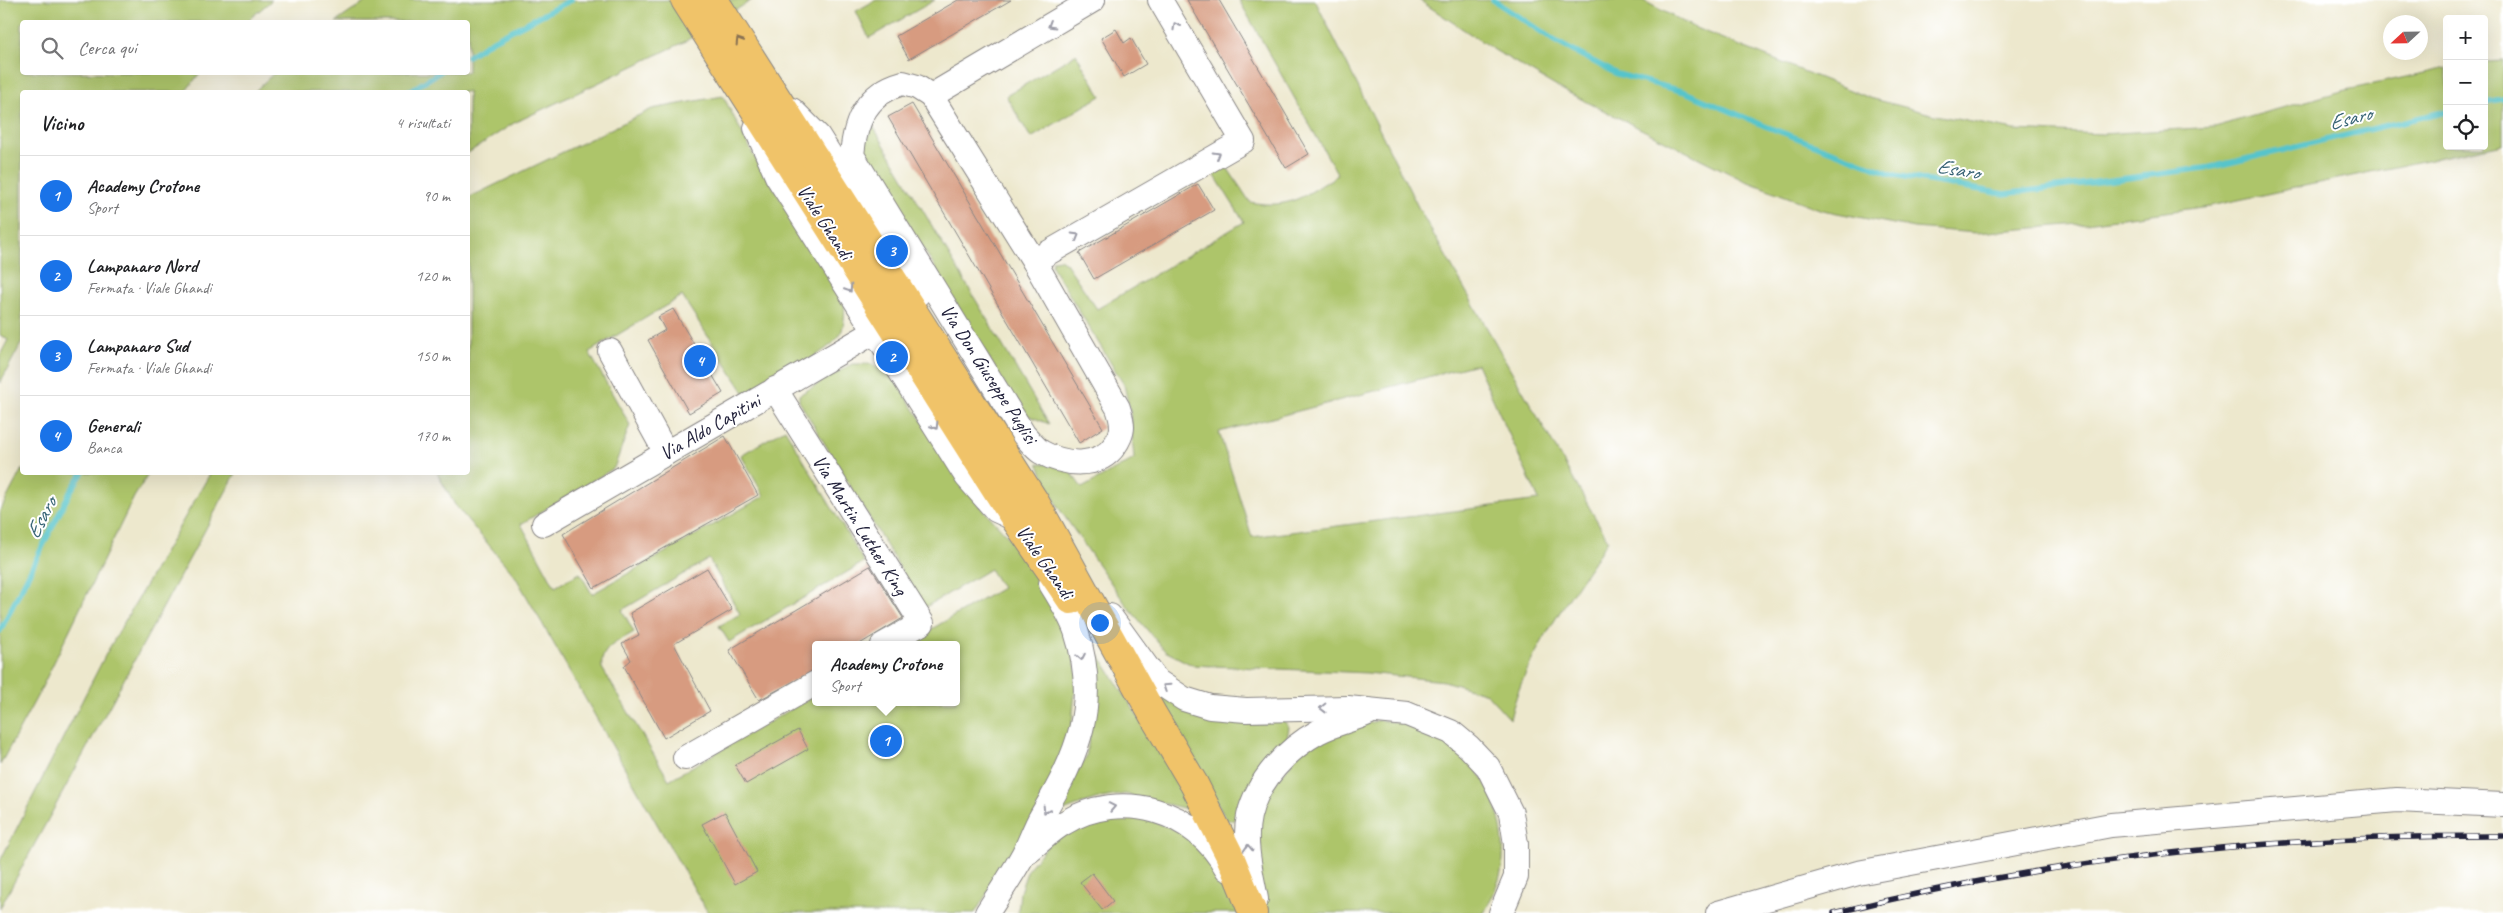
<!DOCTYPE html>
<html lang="it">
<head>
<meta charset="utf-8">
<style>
  :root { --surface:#fff; --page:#f6f6f6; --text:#202124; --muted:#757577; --line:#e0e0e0; --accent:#1a73e8 }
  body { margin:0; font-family:Caveat,sans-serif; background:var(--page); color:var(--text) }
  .controls { position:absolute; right:15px; top:15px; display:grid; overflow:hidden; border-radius:5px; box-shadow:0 5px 20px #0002 }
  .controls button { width:45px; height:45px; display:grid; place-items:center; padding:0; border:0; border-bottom:1px solid var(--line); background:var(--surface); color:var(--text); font:25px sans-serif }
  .compass { position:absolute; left:2383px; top:15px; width:45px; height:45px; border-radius:50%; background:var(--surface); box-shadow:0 5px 20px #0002; rotate:248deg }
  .you { position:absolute; left:1099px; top:622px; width:18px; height:18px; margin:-12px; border:4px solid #fff; border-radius:50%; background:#1a73e8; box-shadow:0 0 0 8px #1a73e833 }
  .badge { display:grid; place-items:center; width:32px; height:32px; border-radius:50%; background:var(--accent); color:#fff; font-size:16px; font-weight:700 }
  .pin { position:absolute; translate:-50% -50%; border:2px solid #fff; box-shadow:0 1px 5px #0006 }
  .popup { position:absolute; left:812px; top:641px; width:148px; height:65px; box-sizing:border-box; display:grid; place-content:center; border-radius:5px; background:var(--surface); filter:drop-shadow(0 1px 4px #0005); font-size:16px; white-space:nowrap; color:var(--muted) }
  .popup b { font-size:19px; color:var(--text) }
  .popup::after { content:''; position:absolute; left:50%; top:100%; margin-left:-10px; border:10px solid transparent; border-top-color:var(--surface) }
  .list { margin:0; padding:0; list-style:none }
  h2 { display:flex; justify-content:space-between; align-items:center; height:65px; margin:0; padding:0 20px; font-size:21px }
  h2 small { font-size:16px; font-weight:400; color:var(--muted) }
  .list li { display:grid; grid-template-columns:32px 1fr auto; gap:15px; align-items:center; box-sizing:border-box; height:80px; padding:0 20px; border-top:1px solid var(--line) }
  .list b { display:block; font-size:19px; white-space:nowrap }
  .list p { margin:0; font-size:16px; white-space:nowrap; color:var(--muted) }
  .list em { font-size:16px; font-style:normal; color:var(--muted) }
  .icon { flex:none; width:28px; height:28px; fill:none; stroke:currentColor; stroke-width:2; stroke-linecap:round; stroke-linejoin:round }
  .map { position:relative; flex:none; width:2503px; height:913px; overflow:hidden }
  .search { position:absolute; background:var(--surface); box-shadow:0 5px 20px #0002; left:20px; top:20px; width:450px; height:55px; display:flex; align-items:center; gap:12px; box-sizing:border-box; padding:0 18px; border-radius:5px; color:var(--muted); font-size:19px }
  .panel { position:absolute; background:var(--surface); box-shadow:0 5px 20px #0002; left:20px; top:90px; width:450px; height:385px; border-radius:5px }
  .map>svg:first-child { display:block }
  .green { fill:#adc56a; stroke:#687452; fill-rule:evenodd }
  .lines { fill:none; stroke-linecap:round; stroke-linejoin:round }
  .stream { stroke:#56c4cb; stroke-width:5.5 }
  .building { fill:#d79b80 }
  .minor-casing { stroke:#888584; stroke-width:26 }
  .major-casing { stroke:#888584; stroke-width:30 }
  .minor { stroke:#fff; stroke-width:24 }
  .major { stroke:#f0c369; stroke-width:28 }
  .rail-casing { stroke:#22223b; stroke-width:5.5 }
  .rail { stroke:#fff; stroke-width:4; stroke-dasharray:11; stroke-linecap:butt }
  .oneway { stroke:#9c9ca7 }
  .oneway2 { stroke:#897252 }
  .labels { text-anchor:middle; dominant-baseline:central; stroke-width:4; stroke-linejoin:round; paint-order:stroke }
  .street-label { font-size:20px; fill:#22223b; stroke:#fff }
  .water-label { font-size:21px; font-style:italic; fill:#376375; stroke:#fff }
</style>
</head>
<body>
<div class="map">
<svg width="2503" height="913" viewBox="0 0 2503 913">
  <rect width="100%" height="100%" fill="#fff"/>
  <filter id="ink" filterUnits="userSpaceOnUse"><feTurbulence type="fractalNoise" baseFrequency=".02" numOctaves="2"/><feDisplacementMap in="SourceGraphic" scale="10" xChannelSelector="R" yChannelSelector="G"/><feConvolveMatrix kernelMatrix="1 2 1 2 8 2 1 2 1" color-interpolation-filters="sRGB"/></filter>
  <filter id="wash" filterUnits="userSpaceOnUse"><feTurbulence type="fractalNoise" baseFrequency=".0096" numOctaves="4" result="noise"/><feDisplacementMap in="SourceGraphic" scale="20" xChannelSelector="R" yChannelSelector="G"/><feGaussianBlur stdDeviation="1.12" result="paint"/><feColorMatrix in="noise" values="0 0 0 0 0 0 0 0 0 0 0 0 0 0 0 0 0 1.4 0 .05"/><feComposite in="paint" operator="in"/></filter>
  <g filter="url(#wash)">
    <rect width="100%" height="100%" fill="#ede8cd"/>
    <g class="green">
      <path d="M0,0H272L246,22H22V72L200,73L185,92H22V342L0,383V355L8,340L0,335Z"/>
      <path d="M368,0H752L684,42L514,123L468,153V92H254L274,73L468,72V22H336Z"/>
      <path d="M876,0H935L869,38L856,11Z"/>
      <path d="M1239,0H1315L1419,209L1608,540C1573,594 1524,656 1510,719L1487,694L1444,681L1367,673L1192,665L1165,651L1127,606L1058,507L1038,463L1068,468L1082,488L1134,459L1130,411L1124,385L1052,266L1053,260L1060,259L1066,263L1097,309L1244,222L1215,176L1216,166L1228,169L1250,202C1291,210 1305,195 1338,175ZM1477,364L1539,500L1252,537L1219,432Z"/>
      <path d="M1419,0H1642L1693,27L1870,98L1935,115L2014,130L2102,134L2214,127L2342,91L2447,68V146H2484V62L2503,61V144L2210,206L2079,224L1977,233L1914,228L1822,210L1743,180L1557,87L1496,51Z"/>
      <path d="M1076,54L1101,96L1031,138L1006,96Z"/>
      <path d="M723,96L754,156L844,299C845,310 845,322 841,333C833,352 765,383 745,394L682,296L589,352L630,425L614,468L521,524L555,587L580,573L592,594L764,496L741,455L785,429L864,562L729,642L719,626L740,614L709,559L622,610L634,632C620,641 599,647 602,668L669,780L816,695V702H956V645H904L1002,588L990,569L924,608L799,401V395L852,364H871L890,373L973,498L1020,550L1040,580L1070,641L1077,673L1071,732L1039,808L975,913H708L515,576L455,505L437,473L468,472V198L652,109Z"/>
      <path d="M873,126L1049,424L1022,413L863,148Z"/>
      <path d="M22,469V472L149,473L134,497L41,689L0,765V511Z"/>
      <path d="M211,472L236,473L0,908V861L107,652Z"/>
      <path d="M1091,650L1098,654L1108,669L1191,800L1187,809L1125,794L1095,799L1053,815L1086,757L1092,723Z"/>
      <path d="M1145,684L1284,721L1289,727L1287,739L1234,820H1227Z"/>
      <path d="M1379,720C1397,722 1414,725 1431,733C1479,754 1506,808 1503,859C1502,877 1493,897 1484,913H1266L1257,888L1258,805L1309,741Z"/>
      <path d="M1132,814L1189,835L1223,877L1239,913H1018L1020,892L1028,869L1049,844L1074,826Z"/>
    </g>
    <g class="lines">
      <g class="stream">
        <path d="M1493,0L1560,44L1617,74L1685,92L1765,126L1895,175L2004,194L2212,167L2447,111"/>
        <path d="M468,56L493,40L571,0"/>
        <path d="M408,92L440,72"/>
        <path d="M2484,102L2503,99"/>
        <path d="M0,631L70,492L83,472"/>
      </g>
    </g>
    <g id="blocks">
      <g class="building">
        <path d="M958,0H1011L909,59L896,36Z"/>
        <path d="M1187,0H1219L1309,154L1286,168Z"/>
        <path d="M1116,29L1124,43L1131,38L1146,64L1124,77L1101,38Z"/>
        <path d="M912,104L1103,428L1079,443L888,117Z"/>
        <path d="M1198,184L1214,210L1094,279L1079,253Z"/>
        <path d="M673,309L723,393L689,413L648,340L665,330L658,317Z"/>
        <path d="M725,436L758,495L594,588L563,534Z"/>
        <path d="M870,566L903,618L858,645H816V669L759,700L729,650Z"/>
        <path d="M707,568L732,610L674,644L710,711L664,738L624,666L631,660L622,644L639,635L630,613Z"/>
        <path d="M798,730L808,749L746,784L735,765Z"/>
        <path d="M725,812L757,872L735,884L702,824Z"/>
        <path d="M1092,873L1113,901L1102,910L1080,882Z"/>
      </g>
    </g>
  </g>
  <g filter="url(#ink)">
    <use href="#blocks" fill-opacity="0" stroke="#888584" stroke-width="1"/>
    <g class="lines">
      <g class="minor-casing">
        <g id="minor">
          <path d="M903,83L917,87L931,96L1034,261L1118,408C1120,414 1122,421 1122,427C1122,433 1118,441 1115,445C1099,469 1064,465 1041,452C1035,448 1029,440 1024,435L852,155C855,120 867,93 903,83Z"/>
          <path d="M931,96L1093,0"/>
          <path d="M792,110L818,136L918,294"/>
          <path d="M756,128L777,176L967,477L996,510L1009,516"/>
          <path d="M1034,261L1243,141L1160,0"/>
          <path d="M610,351L666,453"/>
          <path d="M775,389L922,623L883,645"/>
          <path d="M544,524L876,331"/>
          <path d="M1110,616L1157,681L1184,699L1210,707L1246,710L1348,708L1407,714L1451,732L1469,747L1488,767L1511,813L1516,844V877L1501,913"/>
          <path d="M685,758L816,683"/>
          <path d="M1028,851C1040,842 1051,830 1064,823C1121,788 1196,810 1227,869"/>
          <path d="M1256,899C1251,873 1243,842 1249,816C1257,781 1287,749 1318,732C1333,724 1352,720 1368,713"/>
          <path d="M987,913C999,894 1012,875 1023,855C1030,843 1034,829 1041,817C1078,754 1100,705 1076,631C1070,614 1060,599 1051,584"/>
          <path d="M1718,913L1858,873L2111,825L2397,800L2503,805"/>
        </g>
      </g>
      <g class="major-casing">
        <g id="major">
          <path d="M685,0L1015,519L1071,600"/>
          <path d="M714,0L1035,502L1153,715L1194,784L1229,854L1253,913"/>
        </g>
      </g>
      <use href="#minor" class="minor"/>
      <use href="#major" class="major"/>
      <g class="rail-casing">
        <path id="rail" d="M1834,913C2052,858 2279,835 2503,836"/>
      </g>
      <use href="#rail" class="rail"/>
    </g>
    <defs><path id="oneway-chevron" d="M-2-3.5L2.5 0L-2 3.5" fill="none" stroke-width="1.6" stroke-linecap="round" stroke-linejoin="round" transform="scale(1.25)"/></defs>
    <g class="oneway">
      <use href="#oneway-chevron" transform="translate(1051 25) rotate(149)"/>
      <use href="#oneway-chevron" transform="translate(1176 26) rotate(-120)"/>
      <use href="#oneway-chevron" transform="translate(1217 155) rotate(-30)"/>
      <use href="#oneway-chevron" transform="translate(1076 236) rotate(-30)"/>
      <use href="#oneway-chevron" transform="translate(849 289) rotate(57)"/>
      <use href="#oneway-chevron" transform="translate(935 426) rotate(58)"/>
      <use href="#oneway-chevron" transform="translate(1081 657) rotate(79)"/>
      <use href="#oneway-chevron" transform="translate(1166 687) rotate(-147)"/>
      <use href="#oneway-chevron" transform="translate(1323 708) rotate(179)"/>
      <use href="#oneway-chevron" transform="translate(1112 807) rotate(-11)"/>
      <use href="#oneway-chevron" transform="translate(1046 810) rotate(123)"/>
      <use href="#oneway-chevron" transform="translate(1248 848) rotate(-93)"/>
    </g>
    <use class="oneway2" href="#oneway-chevron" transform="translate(739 41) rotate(-122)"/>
  </g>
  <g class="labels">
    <g class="street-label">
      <text transform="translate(825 222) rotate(57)">Viale Ghandi</text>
      <text transform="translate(989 374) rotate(57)">Via Don Giuseppe Puglisi</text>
      <text transform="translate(710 427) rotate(-30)">Via Aldo Capitini</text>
      <text transform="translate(860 525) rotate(58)">Via Martin Luther King</text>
      <text transform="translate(1045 562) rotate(55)">Viale Ghandi</text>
    </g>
    <g class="water-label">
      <text transform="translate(2350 118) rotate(-14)">Esaro</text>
      <text transform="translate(1958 169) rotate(10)">Esaro</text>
      <text transform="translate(41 518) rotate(-62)">Esaro</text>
    </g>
  </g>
</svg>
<div class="controls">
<button>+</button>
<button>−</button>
<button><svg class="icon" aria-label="locate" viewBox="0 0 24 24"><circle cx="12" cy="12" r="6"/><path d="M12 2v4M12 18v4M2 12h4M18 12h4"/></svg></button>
</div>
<svg class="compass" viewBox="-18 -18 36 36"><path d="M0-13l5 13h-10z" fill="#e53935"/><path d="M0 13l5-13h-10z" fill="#757577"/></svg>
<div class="you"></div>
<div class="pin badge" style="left:886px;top:741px">1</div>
<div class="popup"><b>Academy Crotone</b>Sport</div>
<div class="pin badge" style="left:892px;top:357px">2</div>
<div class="pin badge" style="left:892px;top:251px">3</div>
<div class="pin badge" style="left:700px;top:361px">4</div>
<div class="search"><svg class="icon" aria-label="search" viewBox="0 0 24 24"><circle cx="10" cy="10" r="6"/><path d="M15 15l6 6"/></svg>Cerca qui</div>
<section class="panel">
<h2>Vicino<small>4 risultati</small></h2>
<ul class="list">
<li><span class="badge">1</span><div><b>Academy Crotone</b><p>Sport</p></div><em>90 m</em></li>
<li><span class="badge">2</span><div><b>Lampanaro Nord</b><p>Fermata · Viale Ghandi</p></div><em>120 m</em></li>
<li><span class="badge">3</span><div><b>Lampanaro Sud</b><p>Fermata · Viale Ghandi</p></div><em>150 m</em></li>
<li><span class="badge">4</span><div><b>Generali</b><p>Banca</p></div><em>170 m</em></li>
</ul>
</section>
</div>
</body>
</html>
